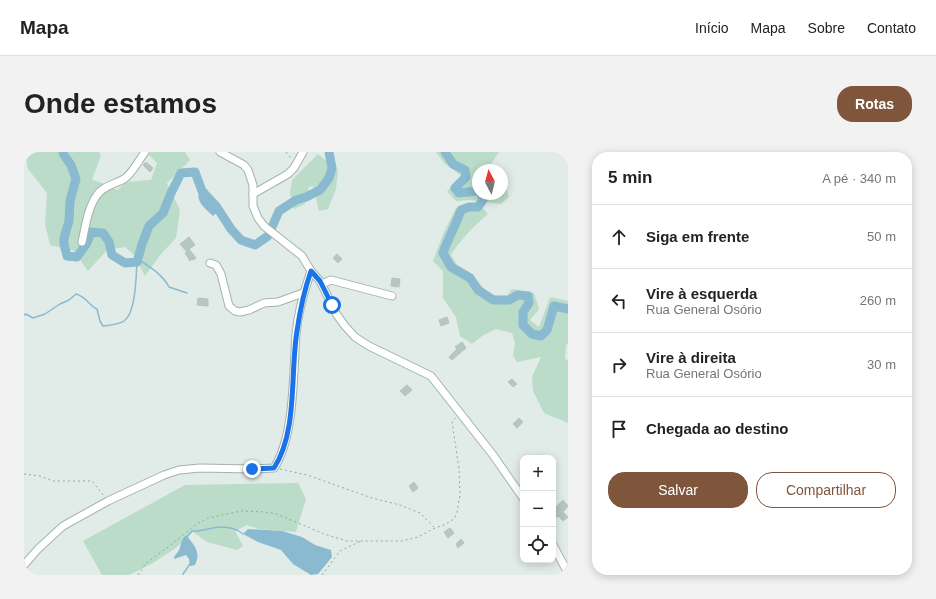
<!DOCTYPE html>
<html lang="pt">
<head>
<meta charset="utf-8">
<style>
  :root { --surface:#fff; --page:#f2f2f2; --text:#222; --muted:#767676; --line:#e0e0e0; --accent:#7f563b }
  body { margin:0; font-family:Helvetica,sans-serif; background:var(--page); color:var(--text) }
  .controls { position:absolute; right:12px; bottom:12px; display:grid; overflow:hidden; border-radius:8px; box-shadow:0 2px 10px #0003 }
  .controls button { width:36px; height:36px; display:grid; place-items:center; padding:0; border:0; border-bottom:1px solid var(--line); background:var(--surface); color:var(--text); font:20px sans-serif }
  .compass { position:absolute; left:448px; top:12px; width:36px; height:36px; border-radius:50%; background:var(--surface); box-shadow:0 2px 10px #0003; rotate:353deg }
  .stop { position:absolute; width:12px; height:12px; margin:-9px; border:3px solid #1a73e8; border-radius:50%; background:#fff }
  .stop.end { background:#1a73e8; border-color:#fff; box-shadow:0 1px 4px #0008 }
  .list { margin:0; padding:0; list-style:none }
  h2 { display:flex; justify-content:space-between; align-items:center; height:52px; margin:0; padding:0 16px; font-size:17px }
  h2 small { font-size:13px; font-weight:400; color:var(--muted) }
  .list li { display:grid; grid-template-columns:26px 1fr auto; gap:12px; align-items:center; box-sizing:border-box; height:64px; padding:0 16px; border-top:1px solid var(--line) }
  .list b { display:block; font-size:15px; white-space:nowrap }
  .list p { margin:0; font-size:13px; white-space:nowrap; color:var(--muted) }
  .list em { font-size:13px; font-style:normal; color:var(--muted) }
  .actions { display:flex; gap:8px; padding:12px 16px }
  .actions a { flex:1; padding:9px 0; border:1px solid var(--accent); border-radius:16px; text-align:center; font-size:14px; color:var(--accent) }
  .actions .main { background:var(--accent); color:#fff }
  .icon { flex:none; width:22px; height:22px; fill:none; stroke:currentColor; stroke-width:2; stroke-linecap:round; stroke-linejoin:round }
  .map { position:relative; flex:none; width:544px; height:423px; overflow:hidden; border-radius:16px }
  header { display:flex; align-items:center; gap:24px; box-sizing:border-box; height:56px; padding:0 20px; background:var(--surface); border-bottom:1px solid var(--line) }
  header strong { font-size:19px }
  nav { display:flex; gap:22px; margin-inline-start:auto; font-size:14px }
  .intro { display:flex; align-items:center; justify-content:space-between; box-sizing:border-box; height:96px; padding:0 24px }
  h1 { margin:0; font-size:28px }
  .button { padding:10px 18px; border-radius:16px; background:var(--accent); color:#fff; font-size:14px; font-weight:700 }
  main { display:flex; gap:24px; padding:0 24px }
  aside { flex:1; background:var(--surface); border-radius:16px; box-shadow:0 2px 10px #0003 }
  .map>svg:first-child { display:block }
  .green { fill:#badcc8 }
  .water { fill:#89bad0 }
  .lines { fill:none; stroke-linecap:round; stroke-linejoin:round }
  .stream { stroke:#89bad0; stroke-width:1.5 }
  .river { stroke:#89bad0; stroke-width:9 }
  .building { fill:#b6c6c1; stroke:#b3c4c0 }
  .minor-casing { stroke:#a4b3b0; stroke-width:9 }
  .path { stroke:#81aea7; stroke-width:1; stroke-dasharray:2 3; stroke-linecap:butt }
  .minor { stroke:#fff; stroke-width:7 }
  .route { stroke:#1a73e8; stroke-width:5 }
</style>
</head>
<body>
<header>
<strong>Mapa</strong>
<nav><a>Início</a><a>Mapa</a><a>Sobre</a><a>Contato</a></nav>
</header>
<div class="intro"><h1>Onde estamos</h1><a class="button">Rotas</a></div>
<main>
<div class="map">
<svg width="544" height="423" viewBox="0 0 544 423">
  <rect width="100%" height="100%" fill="#e1ebe8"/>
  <g class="green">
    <path d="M1,0H75L77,3L68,28L78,31L93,38L103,30L127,28L133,11L124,2L127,0H161L166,8L143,31L156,58L152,86L137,102L121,124L110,103L101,95L83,98L64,119L50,99L26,93L21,72L23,41L4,17Z"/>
    <path d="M412,0H475L463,18H454V42H478V35L482,36L485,45L477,52L447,48L432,49L423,39L440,26L420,11Z"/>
    <path d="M294,2L314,18L312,37L304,57L295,59L289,34L285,35L281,52L270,57L266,41L268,28Z"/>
    <path d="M432,56H459L464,62C450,74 437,87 427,103L434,114L447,121L461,138L480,148L488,137L510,141L515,157L506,168L515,175L526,145L544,149V192L542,193L541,207L544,208V271L520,261L509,239L508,225L517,205L493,210L489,204L491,191L488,181L472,177L458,184L448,192L436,184L432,165L419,146V119L409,109L420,80Z"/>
    <path d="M274,331L282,347L272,380L235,377L223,373L211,379L219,394L213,398L183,390L168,379L153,395L129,411L109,421L104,423H78L59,389L161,333Z"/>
  </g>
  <g class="water">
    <path d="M177,36L184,38V43L195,53L197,57L189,64C181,56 169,48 177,36Z"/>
    <path d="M224,377L258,379L278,385L291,393L307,398L308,405L294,422L287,423L269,412L257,398L234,390L219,382Z"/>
    <path d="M162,383C169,392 178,400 171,413L166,414L165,407L162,403L150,407C150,403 153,402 155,398C158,391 155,391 162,383Z"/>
  </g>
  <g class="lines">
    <g class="stream">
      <path d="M114,107C126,115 138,122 145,135L163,141"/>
      <path d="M0,163L2,162L9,166L21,162L36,152L45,148L52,142C63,145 64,153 73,157L76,169L79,174C85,173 94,173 100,169C112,161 112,124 113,110"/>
      <path d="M163,385L168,379C174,380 178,378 184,377C196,374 209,374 219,382"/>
      <path d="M159,423V422L166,412"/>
    </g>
    <g class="river">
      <path d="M39,0L40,3L47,13L52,27L46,49L45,69L40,86V92L43,104L53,105L63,91L67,80L79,81L85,90L88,103L101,111L113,110L118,92L125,74L139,61L147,41L157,21L171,20L178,39L192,54L207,77L217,88L231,93L244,84L255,59L272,48L282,45L296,38L305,26L308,16L305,0"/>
      <path d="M421,0L429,12L441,18L442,25L431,36L435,41L454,39"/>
      <path d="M457,42L459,48L454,55H445L437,58C432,73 424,86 419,101L427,115L446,126L454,138L469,148H485L494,143L504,144L505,151L499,160V173L508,182L517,184L523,178L530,154L544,157"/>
    </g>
  </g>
  <g class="building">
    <path d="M122,10L129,16L126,20L119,13Z"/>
    <path d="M165,85L171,93L165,97L172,106L169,108L168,107L166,109L161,101L163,100L156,92Z"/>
    <path d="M313,102L318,107L314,111L309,106Z"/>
    <path d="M368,126L376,127L375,135L367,134Z"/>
    <path d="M174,146L184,147V154L173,153Z"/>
    <path d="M423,165L425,171L417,174L415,168Z"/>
    <path d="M438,190L442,196L428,208L425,205L433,197L431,195Z"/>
    <path d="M488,227L493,232L489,235L484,230Z"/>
    <path d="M383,233L388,238L381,244L376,239Z"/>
    <path d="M495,266L499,270L493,276L489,272Z"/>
    <path d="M390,330L394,336L389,340L385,334Z"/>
    <path d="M539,348L544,354L539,360L544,365L539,369L534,364L532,366L529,363V358Z"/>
    <path d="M426,376L430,381L424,386L420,380Z"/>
    <path d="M437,387L440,391L434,396L432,392Z"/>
  </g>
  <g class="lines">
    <g class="minor-casing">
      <g id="minor">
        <path d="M196,0L220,13L224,18L229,33V54L234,66L240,74L278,104L287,119L296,129L313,163L321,174L331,185L345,194L407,224L469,303L499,346"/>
        <path d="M229,42L264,22L270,16L279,0"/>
        <path d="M58,90C61,76 64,55 73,43C79,34 91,32 100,27C108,22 115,8 121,0"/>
        <path d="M186,111L192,113L197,122L205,154L211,159L216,160L225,158L240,151L254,150L279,141"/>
        <path d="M298,132L307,128L368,144"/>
        <path d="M529,393L544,421"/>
        <path d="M0,413L14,397L39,374L84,349L140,323L155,318L176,316L228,317L250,316C271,284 269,221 272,182C274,160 280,139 287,119"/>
      </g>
    </g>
    <g class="path">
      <path d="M262,0L268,8"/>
      <path d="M256,317L283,323L348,346L376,353L396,361L410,375"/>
      <path d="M0,322L16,324L29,329H68L80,344"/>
      <path d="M114,423L122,411L147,393L171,373L184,366L217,359L241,360L253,362L300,382L323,389H378L394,385L411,376L420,373L430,367L433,360L436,343L435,317L428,270L432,265"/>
      <path d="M298,423L316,399L337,389"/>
    </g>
    <use href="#minor" class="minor"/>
  </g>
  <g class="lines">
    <path class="route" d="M228,317L250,316C274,279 266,221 273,179C276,158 280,139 287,119L296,129L308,153"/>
  </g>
</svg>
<div class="controls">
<button>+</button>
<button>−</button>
<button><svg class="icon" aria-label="locate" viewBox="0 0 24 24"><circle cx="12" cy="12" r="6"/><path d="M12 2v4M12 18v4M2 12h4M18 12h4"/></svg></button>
</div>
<svg class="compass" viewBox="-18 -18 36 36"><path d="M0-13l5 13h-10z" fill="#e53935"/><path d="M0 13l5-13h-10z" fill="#767676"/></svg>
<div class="stop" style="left:308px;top:153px"></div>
<div class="stop end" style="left:228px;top:317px"></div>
</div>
<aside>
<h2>5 min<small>A pé · 340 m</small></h2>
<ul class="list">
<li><svg class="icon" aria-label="ahead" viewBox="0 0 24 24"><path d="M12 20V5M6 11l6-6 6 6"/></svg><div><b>Siga em frente</b></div><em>50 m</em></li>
<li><svg class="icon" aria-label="left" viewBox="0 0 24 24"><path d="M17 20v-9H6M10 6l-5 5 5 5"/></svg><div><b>Vire à esquerda</b><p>Rua General Osório</p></div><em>260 m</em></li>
<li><svg class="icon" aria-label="right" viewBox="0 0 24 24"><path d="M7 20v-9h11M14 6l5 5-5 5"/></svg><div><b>Vire à direita</b><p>Rua General Osório</p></div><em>30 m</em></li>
<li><svg class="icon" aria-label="arrive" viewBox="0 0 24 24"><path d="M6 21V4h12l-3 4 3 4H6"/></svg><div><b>Chegada ao destino</b></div></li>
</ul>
<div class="actions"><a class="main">Salvar</a><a>Compartilhar</a></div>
</aside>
</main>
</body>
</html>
